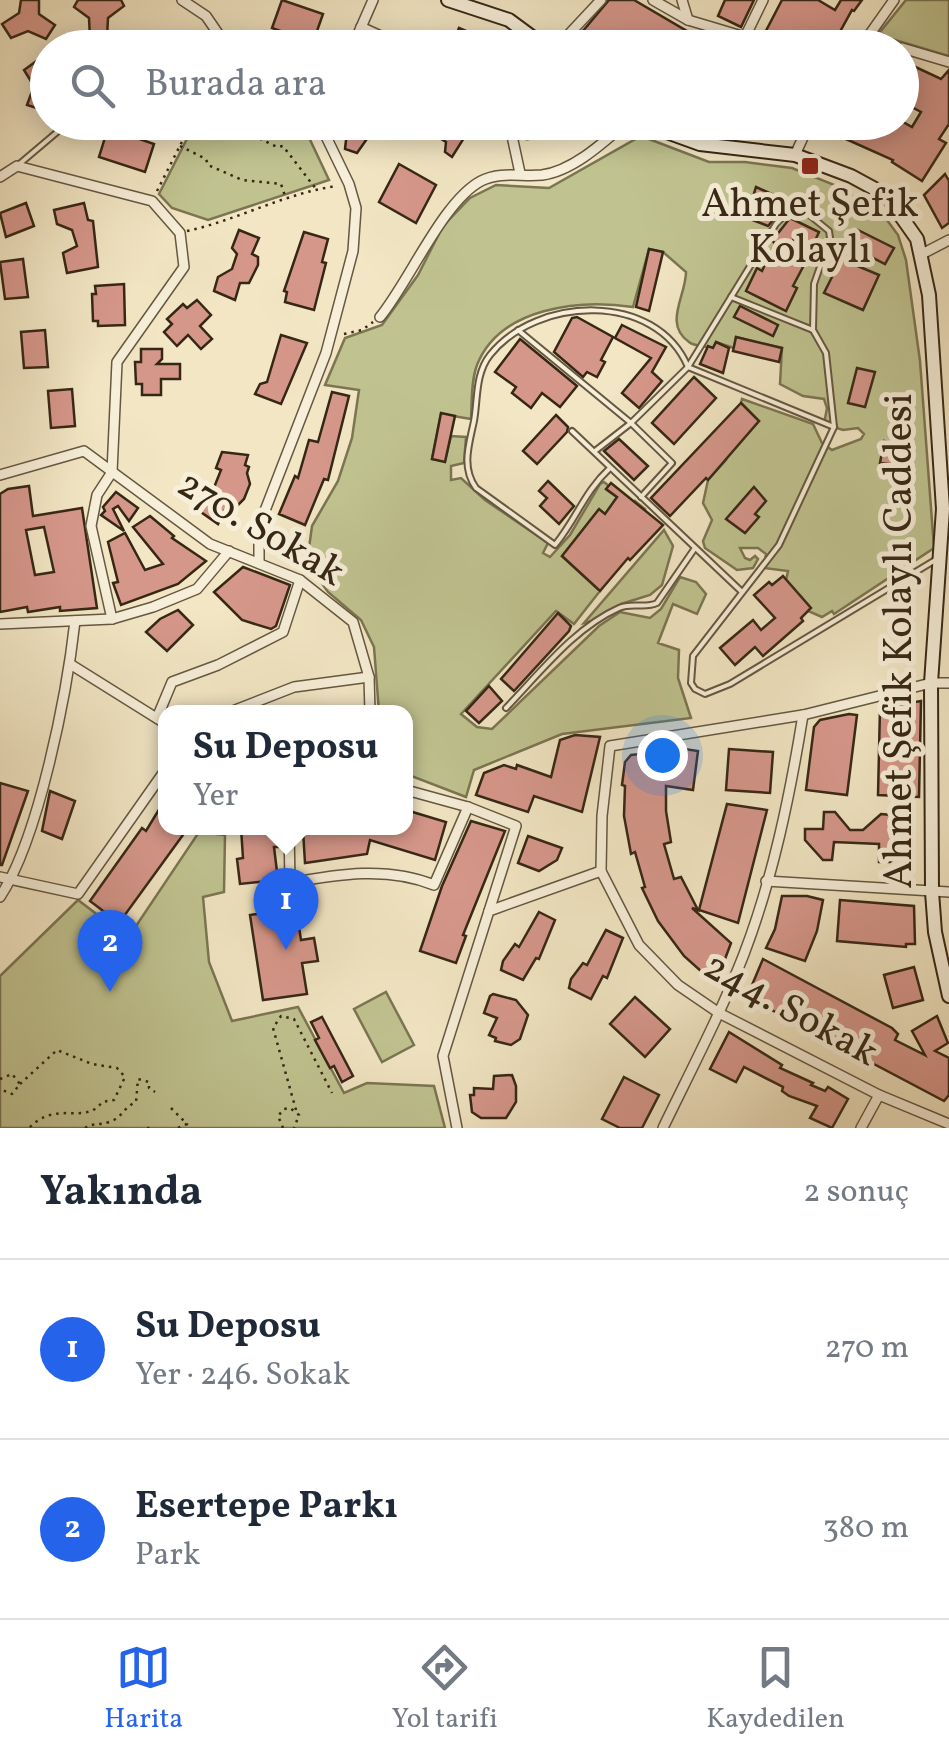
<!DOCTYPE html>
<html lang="tr">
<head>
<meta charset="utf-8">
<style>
  :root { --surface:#fff; --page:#f2f2f3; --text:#1f2937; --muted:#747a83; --line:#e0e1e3; --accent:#2563eb }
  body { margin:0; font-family:Vollkorn,serif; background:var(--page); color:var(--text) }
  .you { position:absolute; left:662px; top:755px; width:35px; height:35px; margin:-25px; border:8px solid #fff; border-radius:50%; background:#1a73e8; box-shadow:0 0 0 15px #1a73e833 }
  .badge { display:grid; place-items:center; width:65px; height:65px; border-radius:50%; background:var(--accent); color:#fff; font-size:32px; font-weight:700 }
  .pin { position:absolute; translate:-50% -82px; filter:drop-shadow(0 2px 5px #0008) }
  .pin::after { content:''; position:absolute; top:52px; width:35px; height:30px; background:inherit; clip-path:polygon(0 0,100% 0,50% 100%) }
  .popup { position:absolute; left:158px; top:705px; width:255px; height:130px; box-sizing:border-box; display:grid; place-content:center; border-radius:20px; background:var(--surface); filter:drop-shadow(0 2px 8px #0005); font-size:32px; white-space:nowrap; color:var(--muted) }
  .popup b { font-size:38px; color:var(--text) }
  .popup::after { content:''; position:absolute; left:50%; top:100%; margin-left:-20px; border:20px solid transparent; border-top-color:var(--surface) }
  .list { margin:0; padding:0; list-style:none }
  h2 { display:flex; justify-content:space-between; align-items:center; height:130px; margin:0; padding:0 40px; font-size:42px }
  h2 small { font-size:32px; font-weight:400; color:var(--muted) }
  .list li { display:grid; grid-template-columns:65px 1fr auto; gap:30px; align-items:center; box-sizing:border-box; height:180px; padding:0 40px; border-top:2px solid var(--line) }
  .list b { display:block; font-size:38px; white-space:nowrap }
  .list p { margin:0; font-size:32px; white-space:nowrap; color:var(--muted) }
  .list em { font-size:32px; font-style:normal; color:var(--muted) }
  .icon { flex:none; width:55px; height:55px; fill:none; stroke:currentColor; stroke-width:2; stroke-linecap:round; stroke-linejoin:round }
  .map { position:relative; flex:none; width:949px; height:1128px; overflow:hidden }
  .search { position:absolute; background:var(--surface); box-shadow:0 5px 25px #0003; left:30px; right:30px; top:30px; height:110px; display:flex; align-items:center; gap:25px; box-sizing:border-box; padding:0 35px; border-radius:55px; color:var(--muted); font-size:38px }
  .sheet { height:490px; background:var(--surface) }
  nav { display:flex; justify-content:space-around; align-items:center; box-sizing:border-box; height:140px; border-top:2px solid var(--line); background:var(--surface); font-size:28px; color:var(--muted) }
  nav a { display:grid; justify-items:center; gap:5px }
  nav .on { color:var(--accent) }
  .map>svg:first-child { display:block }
  .green { fill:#c0c390; stroke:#7b7552; stroke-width:2.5 }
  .building { fill:#d6978b; stroke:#362715; stroke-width:2.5; fill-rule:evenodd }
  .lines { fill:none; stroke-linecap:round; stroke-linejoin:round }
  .lane-casing { stroke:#655741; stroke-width:8 }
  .street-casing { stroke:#655741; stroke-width:12 }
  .secondary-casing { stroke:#362715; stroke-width:16 }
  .path { stroke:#362715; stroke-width:2.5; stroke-dasharray:2.5 5; stroke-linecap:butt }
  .lane { stroke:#f7efd9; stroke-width:4 }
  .street { stroke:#f7efd9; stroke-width:9 }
  .secondary { stroke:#f7efd9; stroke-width:12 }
  .poi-dot { fill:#8f2418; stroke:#f7efd9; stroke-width:4 }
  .labels { text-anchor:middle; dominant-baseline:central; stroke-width:10; stroke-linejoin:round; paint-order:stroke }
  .poi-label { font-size:40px; fill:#362715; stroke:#f7efd9 }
  .street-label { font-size:40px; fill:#362715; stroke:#f7efd9 }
</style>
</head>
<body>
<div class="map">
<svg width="949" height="1128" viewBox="0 0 949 1128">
  <rect width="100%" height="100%" fill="#f2e6c4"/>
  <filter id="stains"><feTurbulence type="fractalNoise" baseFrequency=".002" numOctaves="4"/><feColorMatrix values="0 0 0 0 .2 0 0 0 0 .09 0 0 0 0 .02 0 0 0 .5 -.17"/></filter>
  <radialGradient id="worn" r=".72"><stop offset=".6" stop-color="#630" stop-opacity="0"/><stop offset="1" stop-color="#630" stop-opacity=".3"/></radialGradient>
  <g class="green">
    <path d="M906,0H949V56L888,38L880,32Z"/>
    <path d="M195,123H297L305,129L329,180L208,220L172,208L159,194Z"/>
    <path d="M641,136L709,162H745L792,168L837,186L884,216L898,235L906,260L920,361L934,548L834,614L832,611L822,617L808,611L810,608L786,580L788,571L764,568L766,554L758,548H740L745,558L750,560L755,556L758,559L753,568L737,570L705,548L703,541L712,520L703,503L708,480L726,460L721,454L728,453L759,421L741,403L742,399L813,424L822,443L832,450L861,439L864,434L858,428L843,430L824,424L827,408L824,399L803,396L780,384L782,348L736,337L734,348L716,342L713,348C706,346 695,347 689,342C663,324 686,296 686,272L663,252L649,249L633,307C580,299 500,307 477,365C471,381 472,402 471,419L441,414L432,459L445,461L451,436L466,437L464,463L451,466V480L461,478L485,500L548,543L543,553L550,557L570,535L600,484L604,482L609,486L607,490L617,497L625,514L635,501L645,509L612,543L620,526L599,510L562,556L600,591L574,624L556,611L461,714L477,727L492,729L599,626L620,612L650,618L661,609L680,577L696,582L706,594L697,614L673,604L658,643L679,650L678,678L691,718L562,734L474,770L466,797L406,774V712H379L374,647L361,620L328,592L307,563L312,526L338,481L352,438L359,390L325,385L345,338L382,325L418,275L443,226L470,198L496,185L549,188Z"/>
    <path d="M664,530L673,546L662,585L650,595L621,604L599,619L584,623Z"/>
    <path d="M199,832L225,835L224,892L203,897L209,962L232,1021L298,1007L344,1093L367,1083L434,1086L445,1128H0V976L78,900L128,938Z"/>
    <path d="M386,992L414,1045L382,1062L354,1009Z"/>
  </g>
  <g class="building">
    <path d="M21,0H39V14L55,25L46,39L28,31L11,38L2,24L19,13Z"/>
    <path d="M78,0H121L124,6L108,18L107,37L90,38L89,18L74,7Z"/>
    <path d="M282,0L323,14L311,48H280L286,33L272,28Z"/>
    <path d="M609,0H634L697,37L689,48H591L577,38Z"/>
    <path d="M725,0H754L741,27L718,16Z"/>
    <path d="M782,0H818L835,10L841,0H862L854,11L852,10L831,48H757Z"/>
    <path d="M459,28L504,47V48H451Z"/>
    <path d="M38,60L48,71V101L43,110L27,105L34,86L24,70Z"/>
    <path d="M909,64L941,79L949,70V124L939,139L946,143L922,181L892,162L893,160L828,131L832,122H903L912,127L921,112L902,102V78Z"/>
    <path d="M340,122H371V133L357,153L345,149L347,132L341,130Z"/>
    <path d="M423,122H474L452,157L445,152L446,142L438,137L441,134Z"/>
    <path d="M526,122H582L583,133L527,139Z"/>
    <path d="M108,128L154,144L145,172L99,157Z"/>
    <path d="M399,164L436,185L416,223L379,202Z"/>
    <path d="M945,174L949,181V223L942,228L924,195Z"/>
    <path d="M756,187L783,199L777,211L780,212L768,226L750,219L752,215L748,213Z"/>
    <path d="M26,203L34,226L6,237L0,213Z"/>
    <path d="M84,203L88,220L93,221L98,267L67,273L63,253L77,246L72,230L57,224L54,210Z"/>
    <path d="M790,218L819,232L813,245L795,236L786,255L804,265L793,286L797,288L786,311L746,291L757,268L762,271L775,243L772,241Z"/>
    <path d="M239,230L259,238L252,254L258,257V265L249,283H240L235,300L214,291L218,277L232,269L237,254L232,248Z"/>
    <path d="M858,230L894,248L885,264L850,246Z"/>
    <path d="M304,232L328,239L322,262L326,263L314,310L285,302L287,292L284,291Z"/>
    <path d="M649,249L663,252L649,311L636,307Z"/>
    <path d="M23,259L28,297L5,299L0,262Z"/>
    <path d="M841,259L879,275L863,310L824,293Z"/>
    <path d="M124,284L125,325L98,326V321H93L92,294H96L95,286Z"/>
    <path d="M197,300L211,315L200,326L212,339L201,349L188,335L177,346L164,332L172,324L167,319L183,304L187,308Z"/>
    <path d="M740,306L778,325L773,336L734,317Z"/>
    <path d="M577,317L613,337L601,360L605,362L597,377L587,372L583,377L554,352L572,318Z"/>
    <path d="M622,325L666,347L652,372L662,381L639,408L622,393L651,358L615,338Z"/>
    <path d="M45,330L48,367L24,368L21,332Z"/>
    <path d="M281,335L307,343L281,404L255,394L260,384L267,382Z"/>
    <path d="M736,337L782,348L779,362L733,351Z"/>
    <path d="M520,339L577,386L560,407L542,393L531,408L512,393L516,387L495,372Z"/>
    <path d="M716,342L729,348L723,373L700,364L708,346L713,348Z"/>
    <path d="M141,349H162V359L157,364H180V379H161V395H142V384H136L135,362H141Z"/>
    <path d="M857,368L875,372L865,407L848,403Z"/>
    <path d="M694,377L716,398L674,444L652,423Z"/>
    <path d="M72,389L75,426L51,428L48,391Z"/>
    <path d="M332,392L349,396L328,480L324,479L305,525L279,514L295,476L298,478L309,440L318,442Z"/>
    <path d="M741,403L759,421L708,480L706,478L670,516L651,498Z"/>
    <path d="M441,413L455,416L445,462L432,459Z"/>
    <path d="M556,415L568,427L567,432L537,464L523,451Z"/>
    <path d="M619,439L648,466L634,480L604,451Z"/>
    <path d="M884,441L907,446L903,466L880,463Z"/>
    <path d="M222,452L248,455L245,465L249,467L247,473L250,484L244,499L230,513L224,511L218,524L198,510L207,489L212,491L215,485L221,470L216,468Z"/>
    <path d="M548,481L574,506L559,524L540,506L547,498L539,491Z"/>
    <path d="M611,483L663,525L630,560L628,558L600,591L562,556L599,509L605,514L617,497L606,489Z"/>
    <path d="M29,486L33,516L82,508L97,608L60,611V607L28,612L27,607L0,612V494L8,489ZM44,527L54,572L35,575L26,530Z"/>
    <path d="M754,487L766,501L755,514L759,517L745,533L726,519Z"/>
    <path d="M116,492L138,508L129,521L118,506L113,509L124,531L101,515L105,511L103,507Z"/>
    <path d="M150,516L174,536L172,538L206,561L178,584L121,605L113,583L118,582L108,542L125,533L145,570L163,564L133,527Z"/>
    <path d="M243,567L290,585L276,626L271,629L242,620L214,592Z"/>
    <path d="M783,576L811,608L801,618L803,621L763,656L755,647L735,665L720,648L753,620L761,630L775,618L754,595L769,582L772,585Z"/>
    <path d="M178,610L193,625L167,651L146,632L160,619Z"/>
    <path d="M558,613L571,626L569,631L514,691L501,679Z"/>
    <path d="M489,686L502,701L479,723L466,711Z"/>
    <path d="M921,701L919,797L878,795L880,708Z"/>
    <path d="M849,714L857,715L847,795L806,790L814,727L820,720Z"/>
    <path d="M575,735L600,737L582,812L534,796L528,812L476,795L484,773L504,765L516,769L517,765L551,777L560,740Z"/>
    <path d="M671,747L698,751L693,790L666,786V811L671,842L664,844L674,879L681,877L698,910L692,908L731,943L719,975L713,982L684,956L658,921L642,888L645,887L635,852L631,854L624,816L625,786L622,785L625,762L631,755L670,751Z"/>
    <path d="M729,749L773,752L770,793L726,790Z"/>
    <path d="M0,783L28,791L2,865H0Z"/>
    <path d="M50,791L75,801L62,839L42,831Z"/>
    <path d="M166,798V828H188L119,923L90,901L142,828L146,831Z"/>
    <path d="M727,804L767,810L738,923L699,910Z"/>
    <path d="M406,810L446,822L435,860L370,840L367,854L305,863L303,830L406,828Z"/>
    <path d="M824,812H835L850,830H863L881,814L892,815V833L910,834L909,845L890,862H879V844L834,842L832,860H823L805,840V829H823Z"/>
    <path d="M471,821L505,831L463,935L466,936L456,963L420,951L442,886Z"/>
    <path d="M241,828H278L279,847H274L278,880L240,884L237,859L243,858Z"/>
    <path d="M528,836L562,848L557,860L539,871L518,863Z"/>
    <path d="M782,896H807L823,900L817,931L805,961L766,948L775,929Z"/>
    <path d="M840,900L914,906L915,944H906V947L837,941Z"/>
    <path d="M296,908L301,940L314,938L318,961L302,963L307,994L263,1000L250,915Z"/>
    <path d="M539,912L555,920L539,959L536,958L523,980L501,970L503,961L515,944L519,947Z"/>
    <path d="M606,930L623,938L607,978L603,976L591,999L569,988L571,979L583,963L587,965Z"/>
    <path d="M763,959L892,1028L898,1034L895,1040L925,1055L912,1031L937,1016L948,1043L935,1051L949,1058V1095L944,1101L747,997Z"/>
    <path d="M914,967L923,1000L893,1008L884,975Z"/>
    <path d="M493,994L516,1000L528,1015L520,1039L511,1045L495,1041L496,1038L489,1035L497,1018L484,1013L490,996Z"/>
    <path d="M635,997L670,1029L645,1057L610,1024Z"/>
    <path d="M322,1017L353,1076L342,1082L334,1066L330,1068L315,1040L319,1038L311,1022Z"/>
    <path d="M729,1032L782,1065L780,1068L813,1083L811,1085L825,1091L828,1087L848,1099L832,1128L810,1118L817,1106L789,1096L782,1091L783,1087L744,1067L736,1082L710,1069Z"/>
    <path d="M512,1075L516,1086V1102L506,1118H481L472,1112L470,1095H474V1088L493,1089L494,1076Z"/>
    <path d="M624,1077L659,1095L642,1128H620L602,1119Z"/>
  </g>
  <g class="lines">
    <g class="lane-casing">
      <g id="lane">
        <path d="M17,166L69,122"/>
        <path d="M731,297L813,330"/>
        <path d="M518,330L631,423L688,367L776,224L796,204L829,231L830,238L814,284L813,330L826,353L834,427L779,545L693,656L691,683L695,689L705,694L730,684L937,559"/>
        <path d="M572,431L741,591"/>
        <path d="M595,451L631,423L672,463L641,497"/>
        <path d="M610,468C584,492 577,518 555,545L476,488C461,467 469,445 474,421C478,399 475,374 490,355C537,296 656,291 688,367L834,427"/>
        <path d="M506,708C540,673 574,628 619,608C632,602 645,609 657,603L695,548"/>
      </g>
    </g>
    <g class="street-casing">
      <g id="street">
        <path d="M182,0L206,16L228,48"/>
        <path d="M653,0L688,20L745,37L763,0"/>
        <path d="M682,0L688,20"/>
        <path d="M361,27L407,48"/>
        <path d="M871,34L899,48"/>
        <path d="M352,48L373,0"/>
        <path d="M556,48L601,0"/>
        <path d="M860,48L894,0"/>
        <path d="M902,48L949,62"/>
        <path d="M509,122L520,173"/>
        <path d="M795,155L810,122"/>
        <path d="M0,177L17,166L152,201L180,233L184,267L117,362L112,472L97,495L91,526L112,619"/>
        <path d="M922,254L949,240"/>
        <path d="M380,317C409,282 443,201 481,181C501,171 520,177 542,175C573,171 604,142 627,122"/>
        <path d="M0,475L84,451L210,544L300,580L353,622L369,677L370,712"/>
        <path d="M259,562V526L326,353L353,251L356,208L349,184L319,122"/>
        <path d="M0,624L112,619L153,607L197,589L229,551"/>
        <path d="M70,664L166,724"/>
        <path d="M949,683H931L803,715L610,746L602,816L601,871L639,945L678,985L719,1013L879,1095L949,1124"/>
        <path d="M230,712L294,687L369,677"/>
        <path d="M157,718L172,682L218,665L283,632L300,580"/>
        <path d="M406,790L468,807L516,826L489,911"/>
        <path d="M289,828L290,883C338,874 388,866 434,885L468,807"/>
        <path d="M0,877L78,894L166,769"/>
        <path d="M766,881L949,892"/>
        <path d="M0,897C39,838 67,693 75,621"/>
        <path d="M457,1128L443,1056L489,911L601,871"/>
        <path d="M663,1128C691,1070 721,1013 744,954C773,878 790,795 803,715"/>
        <path d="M861,1128L879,1095"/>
      </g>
    </g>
    <g class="secondary-casing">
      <g id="secondary">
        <path d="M448,0L509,20L547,48"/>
        <path d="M639,122L700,144L795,155L851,176L886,195L917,239L929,295L943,509L931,683L932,892L935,932L949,996"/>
      </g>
    </g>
    <g class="path">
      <path d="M226,122L277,147L283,146L316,189"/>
      <path d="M180,146L206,159L208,165L242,180L281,184L286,199"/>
      <path d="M157,191L192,122"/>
      <path d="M187,231C238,220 285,193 337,186"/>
      <path d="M344,334L362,330L373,322"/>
      <path d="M0,1079L12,1074L20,1084L12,1094L0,1089"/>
      <path d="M20,1084L57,1050L92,1064L117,1068L125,1077L114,1100L102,1102C85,1126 57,1099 29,1128"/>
      <path d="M171,1108L187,1124L178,1128"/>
      <path d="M296,1110L273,1028L281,1016L294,1019L332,1093"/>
      <path d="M85,1128C94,1122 99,1126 109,1122C122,1118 124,1107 136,1102L138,1079L149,1082V1088L155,1092"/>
      <path d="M147,1128H150"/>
      <path d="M283,1128L278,1116L284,1109L290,1108L299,1115L294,1128"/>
    </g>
    <use href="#lane" class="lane"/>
    <use href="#street" class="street"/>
    <use href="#secondary" class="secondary"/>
  </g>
  <rect class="poi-dot" x="800" y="156" width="20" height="20" rx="5"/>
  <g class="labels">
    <g class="poi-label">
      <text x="810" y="206">Ahmet Şefik<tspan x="810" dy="46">Kolaylı</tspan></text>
    </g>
    <g class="street-label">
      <text transform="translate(260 530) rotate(31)">270. Sokak</text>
      <text transform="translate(901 641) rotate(-90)">Ahmet Şefik Kolaylı Caddesi</text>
      <text transform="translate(790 1011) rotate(29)">244. Sokak</text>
    </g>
  </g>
  <rect width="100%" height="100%" filter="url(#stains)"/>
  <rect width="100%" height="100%" fill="url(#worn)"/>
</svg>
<div class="you"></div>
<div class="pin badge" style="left:286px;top:950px">1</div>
<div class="popup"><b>Su Deposu</b>Yer</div>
<div class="pin badge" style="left:110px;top:992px">2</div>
<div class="search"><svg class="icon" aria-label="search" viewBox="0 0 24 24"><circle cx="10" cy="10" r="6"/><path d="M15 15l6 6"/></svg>Burada ara</div>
</div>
<section class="sheet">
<h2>Yakında<small>2 sonuç</small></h2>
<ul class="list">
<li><span class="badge">1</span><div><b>Su Deposu</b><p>Yer · 246. Sokak</p></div><em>270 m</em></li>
<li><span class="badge">2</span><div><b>Esertepe Parkı</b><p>Park</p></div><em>380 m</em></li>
</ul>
</section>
<nav>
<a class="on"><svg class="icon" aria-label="map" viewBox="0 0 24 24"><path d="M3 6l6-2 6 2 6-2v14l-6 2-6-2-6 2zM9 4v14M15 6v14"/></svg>Harita</a>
<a><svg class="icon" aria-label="directions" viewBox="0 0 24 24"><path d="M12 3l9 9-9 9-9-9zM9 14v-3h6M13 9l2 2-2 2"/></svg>Yol tarifi</a>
<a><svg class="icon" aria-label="saved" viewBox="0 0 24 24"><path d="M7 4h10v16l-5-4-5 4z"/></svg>Kaydedilen</a>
</nav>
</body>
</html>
